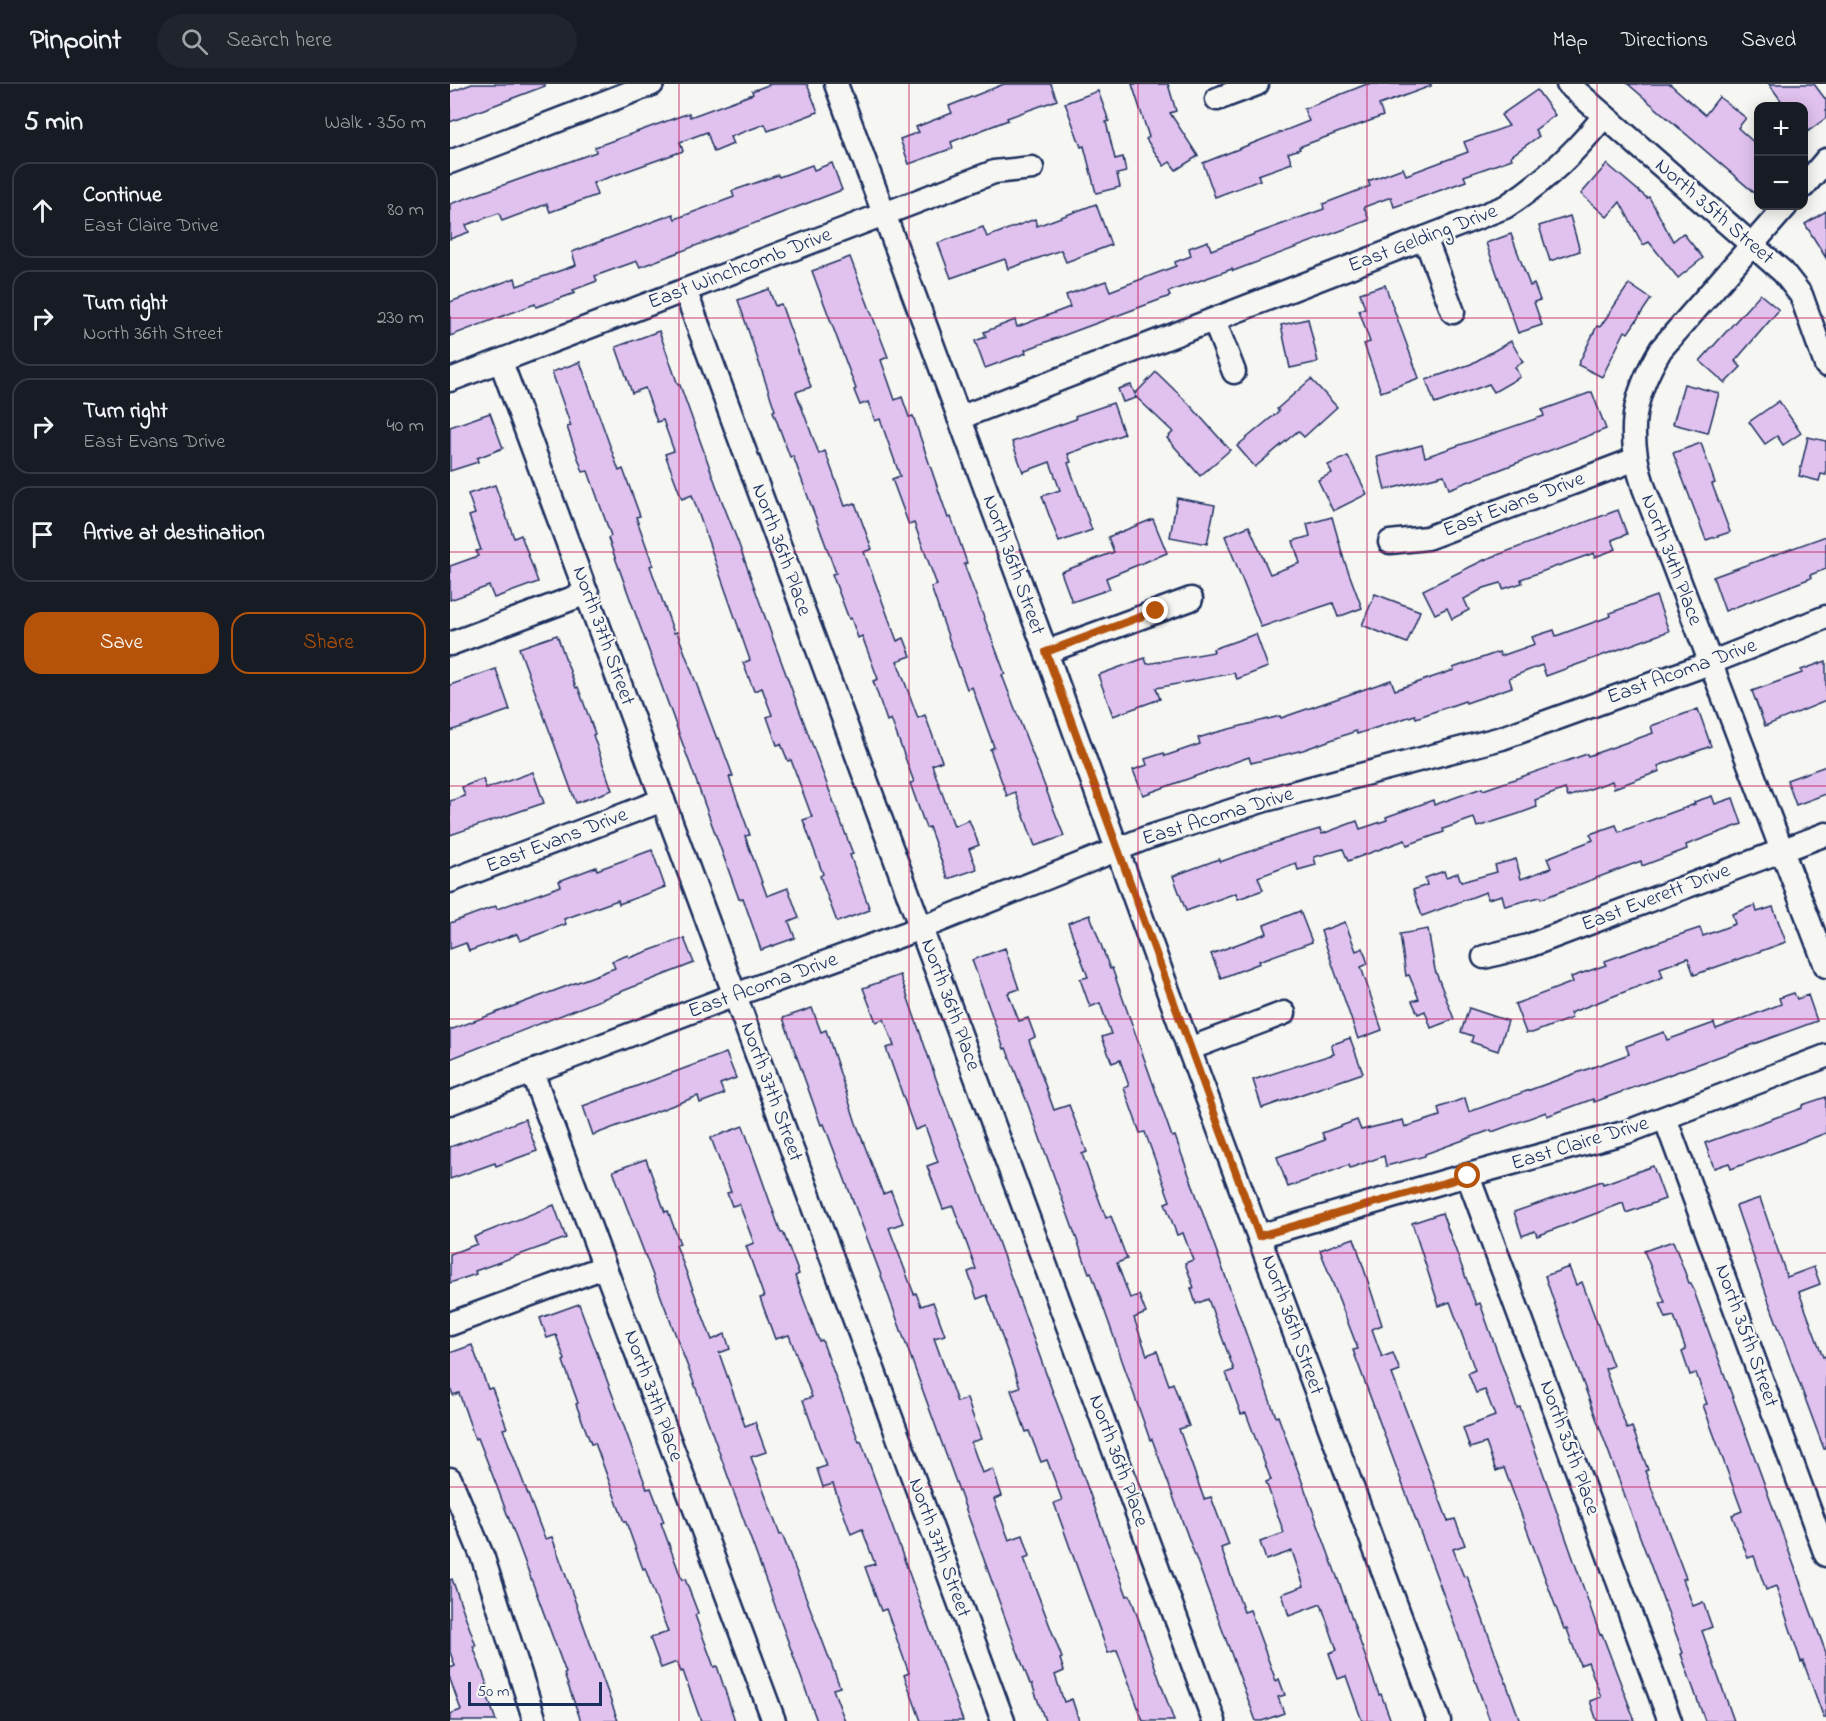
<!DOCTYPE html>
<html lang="en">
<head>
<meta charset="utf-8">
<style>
  :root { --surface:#171b24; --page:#20242c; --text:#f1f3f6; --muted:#9ea1a6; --line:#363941; --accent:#b45309 }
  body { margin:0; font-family:"Indie Flower",sans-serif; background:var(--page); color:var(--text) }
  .controls { position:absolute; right:18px; top:18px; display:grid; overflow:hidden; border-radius:12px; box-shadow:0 3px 15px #0003 }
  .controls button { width:54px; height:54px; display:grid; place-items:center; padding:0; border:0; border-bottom:2px solid var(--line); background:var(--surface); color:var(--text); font:30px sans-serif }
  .scale { position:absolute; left:18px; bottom:15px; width:134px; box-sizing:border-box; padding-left:6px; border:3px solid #1b2f5e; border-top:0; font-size:16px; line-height:21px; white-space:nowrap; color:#1b2f5e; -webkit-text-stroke:4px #f6f6f2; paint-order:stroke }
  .stop { position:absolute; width:18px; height:18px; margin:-14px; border:4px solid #b45309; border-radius:50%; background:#fff }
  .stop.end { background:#b45309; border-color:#fff; box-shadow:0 2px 6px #0008 }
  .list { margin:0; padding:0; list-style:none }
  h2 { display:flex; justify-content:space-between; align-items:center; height:78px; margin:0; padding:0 24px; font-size:26px }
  h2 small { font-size:20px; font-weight:400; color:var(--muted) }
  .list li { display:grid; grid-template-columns:39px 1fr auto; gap:18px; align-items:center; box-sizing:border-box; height:96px; margin:0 12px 12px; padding:0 12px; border:2px solid var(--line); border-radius:18px }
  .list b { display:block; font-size:22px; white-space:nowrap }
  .list p { margin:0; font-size:20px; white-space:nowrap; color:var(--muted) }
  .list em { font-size:20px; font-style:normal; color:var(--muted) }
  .actions { display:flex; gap:12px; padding:18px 24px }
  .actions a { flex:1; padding:14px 0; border:2px solid var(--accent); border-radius:18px; text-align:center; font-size:21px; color:var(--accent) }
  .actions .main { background:var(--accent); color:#fff }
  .icon { flex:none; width:33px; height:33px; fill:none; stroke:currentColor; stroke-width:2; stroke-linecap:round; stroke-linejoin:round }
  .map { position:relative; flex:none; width:1376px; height:1637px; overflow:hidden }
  header { display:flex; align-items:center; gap:36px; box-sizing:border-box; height:84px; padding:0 30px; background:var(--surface); border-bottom:2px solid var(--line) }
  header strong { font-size:28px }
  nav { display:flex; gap:33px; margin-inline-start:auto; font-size:21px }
  .search { width:420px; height:54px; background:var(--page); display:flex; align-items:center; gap:15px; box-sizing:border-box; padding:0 21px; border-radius:33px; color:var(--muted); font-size:22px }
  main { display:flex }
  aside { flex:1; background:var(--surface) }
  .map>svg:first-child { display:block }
  .building { fill:#e1c2ef; stroke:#1b2f5e; stroke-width:1.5 }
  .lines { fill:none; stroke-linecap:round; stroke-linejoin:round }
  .minor-casing { stroke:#1b2f5e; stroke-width:27 }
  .minor { stroke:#f6f6f2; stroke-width:22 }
  .route { stroke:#b45309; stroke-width:8 }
  .grid { fill:none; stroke:#c2185b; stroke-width:1.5; stroke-opacity:0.55 }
  .labels { text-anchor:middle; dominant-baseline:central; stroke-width:4.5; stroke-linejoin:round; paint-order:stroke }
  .street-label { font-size:21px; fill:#1b2f5e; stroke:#f6f6f2 }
</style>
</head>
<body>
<header>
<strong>Pinpoint</strong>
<div class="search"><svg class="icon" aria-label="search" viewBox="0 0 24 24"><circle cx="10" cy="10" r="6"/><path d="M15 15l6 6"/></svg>Search here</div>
<nav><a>Map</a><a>Directions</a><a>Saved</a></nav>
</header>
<main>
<aside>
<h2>5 min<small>Walk · 350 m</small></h2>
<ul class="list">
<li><svg class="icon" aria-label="ahead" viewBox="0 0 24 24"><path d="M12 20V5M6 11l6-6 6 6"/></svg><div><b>Continue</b><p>East Claire Drive</p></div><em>80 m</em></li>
<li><svg class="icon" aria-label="right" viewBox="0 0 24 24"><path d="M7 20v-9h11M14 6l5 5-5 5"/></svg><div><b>Turn right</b><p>North 36th Street</p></div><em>230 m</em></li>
<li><svg class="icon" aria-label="right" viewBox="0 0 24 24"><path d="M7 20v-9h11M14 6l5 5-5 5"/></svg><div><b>Turn right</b><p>East Evans Drive</p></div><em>40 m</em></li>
<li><svg class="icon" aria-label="arrive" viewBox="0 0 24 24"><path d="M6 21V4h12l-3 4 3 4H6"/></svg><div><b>Arrive at destination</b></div></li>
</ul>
<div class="actions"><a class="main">Save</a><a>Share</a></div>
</aside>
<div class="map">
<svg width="1376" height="1637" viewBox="0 0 1376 1637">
  <rect width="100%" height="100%" fill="#f6f6f2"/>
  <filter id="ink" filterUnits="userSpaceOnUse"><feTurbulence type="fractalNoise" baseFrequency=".0167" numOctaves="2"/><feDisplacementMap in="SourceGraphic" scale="12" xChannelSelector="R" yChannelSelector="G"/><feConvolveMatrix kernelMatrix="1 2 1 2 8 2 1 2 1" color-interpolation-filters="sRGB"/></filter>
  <g filter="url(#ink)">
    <g class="building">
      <path d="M22,0H95V2L0,38V8Z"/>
      <path d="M321,0H357L368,28L318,47L315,40L280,53L283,60L264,68L257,48L230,58L233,67L143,99L147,111L100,128L97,120L52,137L49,129L16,141L19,148L0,155V120L146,68L145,63L239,29L240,33L303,10L302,7Z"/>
      <path d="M554,0H601L607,16L557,34L558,36L501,58L503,64L459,80L450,55L469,48L466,43L502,29L499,22Z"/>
      <path d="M682,0H718L726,27L720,29L748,72L726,86L720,78L714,82L696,55L699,53Z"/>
      <path d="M917,0H981V2L929,21L933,32L849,63L850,65L838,69L842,79L808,91L810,96L765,113L753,79L859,37L854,25Z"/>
      <path d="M1178,0H1220L1255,31L1269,13L1296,34L1288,44L1308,62V112Z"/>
      <path d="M1319,0H1364L1376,16V34L1353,51V22H1335Z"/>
      <path d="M1087,6L1105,31L1085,46L1089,52L1061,72L1062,75L1014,92L1016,97L944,123L941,113L914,123L919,136L783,187L782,185L718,208L720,212L620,249L575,266L576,269L535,284L525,257L536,253L534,248L565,236L567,243L620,223L616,211L656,197L660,207L726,182L725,178L741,172L739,164L758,157L761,166L874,125L873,120L920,102L918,97L953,84L956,91L1018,68L1014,58L1059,42L1051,31Z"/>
      <path d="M648,7L659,37L656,38L665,75L673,73L676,88L667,90L670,103L646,109L634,62L631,63L615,19Z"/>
      <path d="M382,79L392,106L190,183L187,177L145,192L147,197L123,206L125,209L86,223L85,220L0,252V218L65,194L67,202L126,181L122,168L223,130L225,135L284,113L282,107L328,91L329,93L362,81L364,86Z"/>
      <path d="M1157,80L1197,114L1199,113L1223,157L1233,149L1253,174L1228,194L1199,158L1193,161L1170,118L1157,133L1131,110Z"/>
      <path d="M646,120L661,161L616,178L611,166L558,185L555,175L501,194L488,159L533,143L537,153L585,135L587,142Z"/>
      <path d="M1376,127V174L1355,140Z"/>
      <path d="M1120,132L1130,167L1100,177L1089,142Z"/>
      <path d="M1061,150L1080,202L1084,200L1090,216L1084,218L1092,241L1068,249L1036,159Z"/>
      <path d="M400,173L438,273L431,276L445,316L452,313L459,333L463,332L498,434L501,433L517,479L514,480L555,590L552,591L614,752L585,762L565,708L557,712L540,665L544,663L522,603L517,605L500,558L481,503L487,501L464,439L459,441L442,395L450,392L430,335L425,337L418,318L410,321L404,306L406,305L362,187Z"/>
      <path d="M1179,200L1201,215L1178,249L1175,247L1152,293L1128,281L1147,242L1150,243Z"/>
      <path d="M935,201L969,294L931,308L914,260L920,258L909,226L915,224L910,209Z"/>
      <path d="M319,205L325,222L331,220L361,303L346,308L369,370L375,367L395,422L405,419L422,465L414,468L447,557L454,554L461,572L447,577L468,634L475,631L492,677L482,681L504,742L519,736L529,761L519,765L527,785L498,795L479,743L476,744L460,699L464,698L441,635L437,637L423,597L428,595L412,552L408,554L401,534L399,535L382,490L386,489L343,372L340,373L323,327L325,326L288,216Z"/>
      <path d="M1310,210L1329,226L1285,277L1291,283L1275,299L1250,277Z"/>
      <path d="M858,235L868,278L840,284L831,241Z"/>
      <path d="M209,247L228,301H230L270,412L288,458L327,566L403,770L400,771L420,826L387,838L370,792L373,790L353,736L362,733L341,676L338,677L331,660L327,661L317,633L322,631L312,604L304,607L293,579L300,576L242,411L232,415L215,370L224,367L213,336L207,338L195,304L182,309L166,263Z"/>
      <path d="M1061,257L1073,278L1065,283L1070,293L1044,308L1039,300L985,320L976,296L1021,280Z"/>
      <path d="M130,278L169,387L173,385L190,432L186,433L203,481L200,482L224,549L227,548L267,655L269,654L283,692L279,693L300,751L295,752L317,812L338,804L349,834L339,838L345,854L311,866L293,814L289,815L158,454L161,452L138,387L133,388L117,343L121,342L102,288Z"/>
      <path d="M706,288L739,320L780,366L750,392L717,354L723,348L685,312L686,314L673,318L668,305L681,301L685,310Z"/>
      <path d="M861,295L887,323L854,353L848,347L805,383L787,362L829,327L827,325Z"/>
      <path d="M1234,300L1269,309L1258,349L1223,340Z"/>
      <path d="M1142,308L1156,345L999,405L994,391L935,406L927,373L972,361L975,373L1094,332L1092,326Z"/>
      <path d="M1329,317L1351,349L1333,361L1327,352L1315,360L1299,338Z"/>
      <path d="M663,319L674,350L618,370L621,378L618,379L642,446L609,458L592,412L610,406L600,378L573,388L562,358L626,335L625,332Z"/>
      <path d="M40,329L53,364L27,374L28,378L0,387V343Z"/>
      <path d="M1358,353L1376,357V391L1371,390L1369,397L1349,392Z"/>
      <path d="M1251,359L1265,399L1262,400L1280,448L1256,456L1223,369Z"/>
      <path d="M898,372L917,410L883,427L868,396L882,389L878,381Z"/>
      <path d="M45,401L64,454L71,451L88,498L44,514L39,502L0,516V482L28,472L26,467L31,466L19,432L25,430L18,410Z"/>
      <path d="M727,414L765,421L757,460L720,453Z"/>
      <path d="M1168,426L1177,450L1162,456L1166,465L1145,473L1144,469L1071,495L1072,499L1053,505L1051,499L1034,504L1014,515L1019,526L1002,535L997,524L985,530L973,506L1034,476Z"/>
      <path d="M882,433L894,476L912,524L888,533L883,519L811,543L775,452L799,442L820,490L850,479L843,457L860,452L857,440Z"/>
      <path d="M703,435L717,469L656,494L660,505L622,518L611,488L664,468L658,453Z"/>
      <path d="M1376,452V485L1360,491L1361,494L1275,527L1263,493Z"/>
      <path d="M925,510L970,527L957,559L912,541Z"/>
      <path d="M1206,512L1219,547L1096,592L1092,581L1059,594L1062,603L1016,619L1015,617L966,634L965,631L907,650L906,647L853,666L801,679L799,673L693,711L683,686L697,681L695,675L714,669L715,672L750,660L748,654L764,649L830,632L831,634L941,596L945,606L1004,586L1003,584L1049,568L1051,572L1085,560L1082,553L1104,546L1106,552L1161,532L1160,529Z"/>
      <path d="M806,550L818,583L787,595L784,589L706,604L710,615L663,632L648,591L695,574L697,580L764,568L763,565Z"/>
      <path d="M107,551L126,604L128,603L145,650L143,651L162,706L126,719L69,564Z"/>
      <path d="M1376,577V617L1315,642L1302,607L1352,589L1351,586Z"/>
      <path d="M46,585L60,626L0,647V601Z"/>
      <path d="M1248,625L1261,662L1208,682L1210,687L1164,704L1162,697L1118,713L1115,705L1085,716L1087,723L1068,730L1027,743L1024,734L993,745L994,748L957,761L955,756L898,777L893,765L864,773L866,781L848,786L846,779L808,793L813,806L788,815L786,809L736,827L723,792L769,775L770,778L832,756L870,745L872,750L907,737L910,745L937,736L936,733L983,716L984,721L1032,704L1033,706L1137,670L1138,672L1203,649L1201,642Z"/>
      <path d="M1376,682V710L1346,721L1337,696Z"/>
      <path d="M83,688L94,719L0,751V717L15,712L12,703L33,695L36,705Z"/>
      <path d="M1262,712L1265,720L1283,714L1292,740L1236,761L1237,765L1192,782L1191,777L1091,815L1090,813L1055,822L1052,811L1038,815L1036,808L972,832L963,806L977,801L975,794L994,787L996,793L1008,789L1011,798L1047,788L1045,781L1066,775L1071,795L1101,784L1097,774L1143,756L1140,750L1166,741L1169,748L1245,720L1244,718Z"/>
      <path d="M202,766L215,803L169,820L168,816L114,835L116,840L70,857L67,850L19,867L16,859L0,865V839L46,822L47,825L111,802L109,797L146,783L147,786Z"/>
      <path d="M1305,821L1307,828L1323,823L1336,858L1244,891L1238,874L1210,884L1213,893L1120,929L1122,934L1082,949H1076L1065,920L1123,898L1121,893L1156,881L1155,877L1214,856L1250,844L1253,852L1285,840L1282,830Z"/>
      <path d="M850,827L862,858L809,877L810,879L771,894L761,870L817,849L814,841Z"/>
      <path d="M640,831L660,885L662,884L722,1053L725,1052L826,1333L828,1332L890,1501L929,1611L931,1610L941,1637H912L896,1592L888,1595L879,1569L887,1566L871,1520L839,1532L832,1510L854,1502L842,1467L816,1476L810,1458L834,1449L816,1398L821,1396L796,1329L791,1330L776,1289L784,1286L758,1215L746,1220L741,1204H744L735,1179L743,1176L733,1149L727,1151L715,1119L720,1117L695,1048L690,1049L674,1004L679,1002L670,976L662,979L652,953L661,950L650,919L640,923L630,895L638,893L618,839Z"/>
      <path d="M895,838L906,867L913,864L918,880L911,883L932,946L908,955L871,847Z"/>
      <path d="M978,845L985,886L1004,935L981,944L975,927L968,930L962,917L969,915L959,891L956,892L950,850Z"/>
      <path d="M234,854L244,879L0,975V946L165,884L162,877L178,871L179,874Z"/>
      <path d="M555,864L569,905L558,909L569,937L578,934L585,953L579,956L604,1026L619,1021L637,1068L632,1070L656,1134L661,1132L677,1175L667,1179L680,1214L689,1211L696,1229L684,1234L697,1271L707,1267L719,1301L723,1299L739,1342L729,1345L754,1415L761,1413L779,1461L771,1464L794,1528L800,1526L826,1597L829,1595L835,1611L828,1613L834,1629L812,1637H806L702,1355L700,1356L641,1188L639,1189L577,1018L556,964L554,965L522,876Z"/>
      <path d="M450,891L491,1009L534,1119L677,1512L680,1511L724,1637H693L667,1566L658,1569L604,1419L612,1416L597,1376L591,1378L579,1347L576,1348L561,1306L570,1303L537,1211L527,1215L518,1188L526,1185L503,1122L493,1125L477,1082L488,1078L475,1042L465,1046L436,964L444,962L434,935L426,938L413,904Z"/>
      <path d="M1344,909L1347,915L1358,911L1367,937L1144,1018L1143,1015L1097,1032L1096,1028L1042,1048L1041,1046L975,1070V1072L936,1082L934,1072L900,1084L899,1081L838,1103L827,1073L875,1056L872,1049L907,1036L911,1046L953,1036L955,1043L990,1032L988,1024L1015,1014L1019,1028L1179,970L1176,962L1214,948L1217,956L1264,939L1266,945L1331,920L1329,914Z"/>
      <path d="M362,924L371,948L376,946L406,1039L433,1110L441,1107L453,1139L439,1144L464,1210L466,1209L471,1222L483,1218L495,1251L484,1254L507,1318L517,1315L531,1355L521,1358L532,1389L543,1385L552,1412L544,1415L559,1456L573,1451L580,1472L574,1474L612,1574L610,1575L614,1587L605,1591L614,1618L622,1615L629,1637H595L582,1600H580L562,1553L435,1202L374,1040L371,1041L333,934Z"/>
      <path d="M1019,924L1058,937L1048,967L1021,958L1023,952L1011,948Z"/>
      <path d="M900,954L913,989L812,1024L803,996L884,970L881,961Z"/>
      <path d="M276,969L286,994L270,1000L274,1010L250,1019L248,1012L143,1051L133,1022Z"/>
      <path d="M1376,1013V1049L1281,1085L1279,1079L1264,1084L1255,1059L1352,1024V1021Z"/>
      <path d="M75,1035L87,1067L46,1082L45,1079L0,1095V1063Z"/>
      <path d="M293,1042L331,1149L333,1148L349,1190L345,1192L369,1257L372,1256L409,1358L411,1357L513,1637H471L454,1591L459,1589L436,1525L431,1527L415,1483L425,1480L412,1445L401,1450L383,1400L373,1403L367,1385L376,1382L353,1316L362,1313L339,1251L325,1255L310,1214L314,1213L296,1162L304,1159L289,1120L282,1122L277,1109L281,1108L261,1054Z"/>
      <path d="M196,1075L215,1128L218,1127L230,1160L226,1161L262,1256L275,1250L280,1265L269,1269L295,1342L305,1338L316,1368L301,1373L330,1451L332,1450L390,1603L383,1605L395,1637H367L244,1299L163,1087Z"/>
      <path d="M1203,1082L1215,1115L1176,1129L1173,1119L1087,1152L1085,1147L1072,1152L1064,1128L1152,1097L1153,1100Z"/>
      <path d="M1310,1114L1337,1193L1364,1183L1370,1200L1349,1208L1373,1273L1376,1272V1365H1374L1319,1218L1286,1122Z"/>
      <path d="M104,1121L116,1154L25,1187L26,1190L0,1199V1170L27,1160L24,1153Z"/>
      <path d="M992,1129L1026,1221L1030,1219L1067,1324L1070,1323L1150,1551L1152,1550L1185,1637H1147L1140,1617L1151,1613L1138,1578L1130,1581L1117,1545H1114L1054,1384L1046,1387L1036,1359L1020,1364L1013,1344L1045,1332L1035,1306L1026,1309L1018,1289L1025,1286L1000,1218L989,1222L962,1139Z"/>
      <path d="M904,1154L932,1241L922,1245L932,1273L943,1269L950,1287L942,1290L998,1437L1005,1435L1015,1461L1003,1465L1014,1493L1017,1492L1070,1637H1040L903,1266L908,1265L870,1166Z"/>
      <path d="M1223,1157L1239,1199H1241L1376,1569V1634H1374L1353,1577L1351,1578L1326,1502L1316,1506L1304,1472L1298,1474L1282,1431L1292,1427L1253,1321L1257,1320L1246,1289L1240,1291L1232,1268L1236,1266L1224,1232L1216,1234L1210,1219L1215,1218L1194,1167Z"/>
      <path d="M1119,1183L1126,1201L1132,1198L1163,1282L1155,1285L1177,1345L1182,1343L1198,1386L1195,1387L1236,1494L1233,1495L1243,1522L1253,1518L1262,1543L1252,1547L1284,1637H1255L1231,1570L1233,1569L1115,1250L1095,1192Z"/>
      <path d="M129,1220L197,1405L201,1404L214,1438L211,1439L232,1496L235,1495L248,1529L245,1531L264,1583L267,1582L285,1637H251L233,1587L231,1588L227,1578L211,1584L200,1554L218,1548L195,1484L193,1485L176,1438H174L145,1359L141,1360L126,1320L128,1319L113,1277L115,1276L106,1251L97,1254L90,1234Z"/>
      <path d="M22,1261L38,1305L42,1304L57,1344L53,1345L95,1455L102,1453L168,1637H131L114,1590L116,1589L46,1400L28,1354L25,1355L9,1309L3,1311L0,1303V1269Z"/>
      <path d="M2,1495L26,1562H23L40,1609L37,1610L46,1637H0V1630L11,1626L0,1595V1584L5,1582L0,1568V1496Z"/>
    </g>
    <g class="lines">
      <g class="minor-casing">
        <g id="minor">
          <path d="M386,0L596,568L739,965L989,1637"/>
          <path d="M1118,0L1333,188L1351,211L1376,281"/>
          <path d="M767,15L807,0"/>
          <path d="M0,78L202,0"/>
          <path d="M1354,102L1376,76"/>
          <path d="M1336,122L1211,265C1182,313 1176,350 1194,404L1376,882"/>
          <path d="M975,154L1003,228"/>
          <path d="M235,206L764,1637"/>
          <path d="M764,236L784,288"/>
          <path d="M51,278L553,1637"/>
          <path d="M0,296L544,88L582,84"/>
          <path d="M509,334L1055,123C1094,98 1125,69 1154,32"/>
          <path d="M940,458L977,454L1186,375"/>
          <path d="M0,560L137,509"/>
          <path d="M596,568L741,515"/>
          <path d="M0,797L213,716"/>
          <path d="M1034,873L1078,862L1376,750"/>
          <path d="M739,965L834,929"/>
          <path d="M82,988L324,1637"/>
          <path d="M0,1019L285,911L471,844L696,754L815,716L1052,654L1260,579L1376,533"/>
          <path d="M1215,1034L1376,1471"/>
          <path d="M1018,1092L1220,1637"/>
          <path d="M809,1152L996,1097L1177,1048L1376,972"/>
          <path d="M0,1240L154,1183"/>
          <path d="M0,1395L33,1474L85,1637"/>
        </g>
      </g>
      <use href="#minor" class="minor"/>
    </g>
  </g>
  <g class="lines" filter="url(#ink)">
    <path class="route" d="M706,527L596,568L809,1152L1018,1092"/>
  </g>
  <path class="grid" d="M229,0V1637M459,0V1637M688,0V1637M917,0V1637M1147,0V1637M0,234H1376M0,468H1376M0,702H1376M0,935H1376M0,1169H1376M0,1403H1376"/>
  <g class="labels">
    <g class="street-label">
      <text transform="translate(1264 128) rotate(41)">North 35th Street</text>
      <text transform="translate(973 155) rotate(-21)">East Gelding Drive</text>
      <text transform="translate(290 185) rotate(-21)">East Winchcomb Drive</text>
      <text transform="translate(1064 421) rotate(-21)">East Evans Drive</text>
      <text transform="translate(331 466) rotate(70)">North 36th Place</text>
      <text transform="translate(1221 476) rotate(69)">North 34th Place</text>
      <text transform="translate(563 481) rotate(70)">North 36th Street</text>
      <text transform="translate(153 552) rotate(70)">North 37th Street</text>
      <text transform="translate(1232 588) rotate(-20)">East Acoma Drive</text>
      <text transform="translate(768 733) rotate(-17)">East Acoma Drive</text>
      <text transform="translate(107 757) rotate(-21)">East Evans Drive</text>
      <text transform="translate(1206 814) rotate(-21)">East Everett Drive</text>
      <text transform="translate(313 902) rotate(-20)">East Acoma Drive</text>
      <text transform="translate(500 921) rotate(70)">North 36th Place</text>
      <text transform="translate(321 1008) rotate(70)">North 37th Street</text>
      <text transform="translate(1130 1060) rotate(-17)">East Claire Drive</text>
      <text transform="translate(842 1241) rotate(70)">North 36th Street</text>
      <text transform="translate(1296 1252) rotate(70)">North 35th Street</text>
      <text transform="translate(203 1312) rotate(70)">North 37th Place</text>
      <text transform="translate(1119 1364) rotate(70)">North 35th Place</text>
      <text transform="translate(668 1377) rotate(70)">North 36th Place</text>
      <text transform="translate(489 1464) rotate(70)">North 37th Street</text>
    </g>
  </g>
</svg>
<div class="controls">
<button>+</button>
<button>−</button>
</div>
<div class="scale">50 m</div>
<div class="stop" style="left:1018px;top:1092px"></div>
<div class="stop end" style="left:706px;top:527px"></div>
</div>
</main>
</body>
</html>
